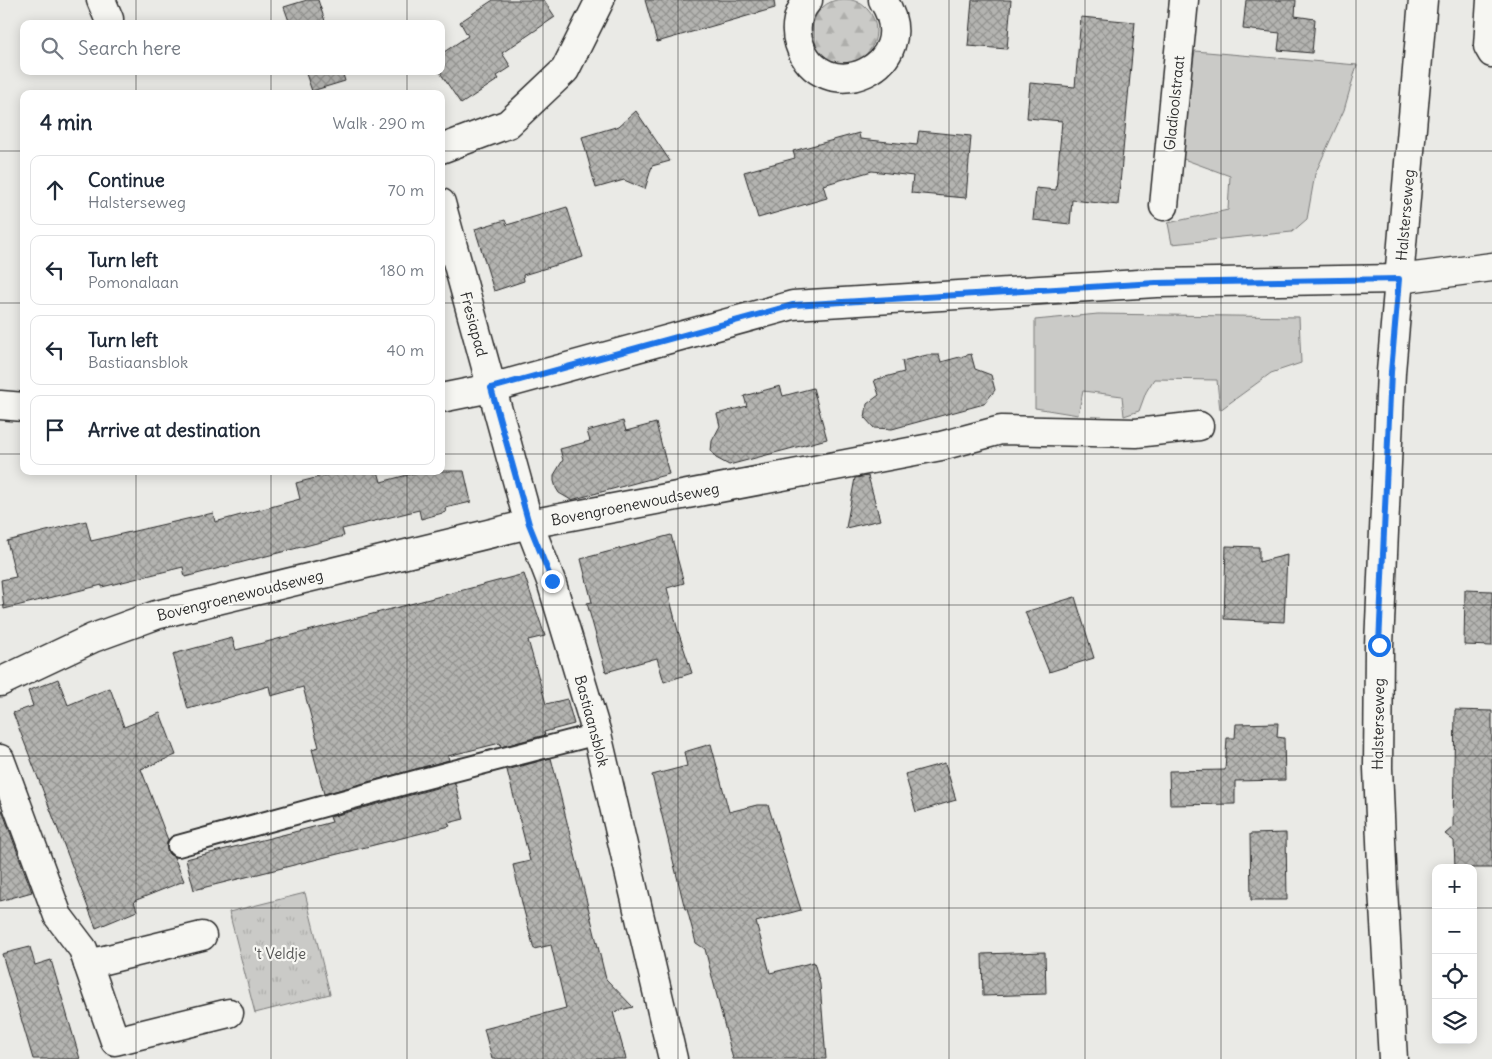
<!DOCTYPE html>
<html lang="en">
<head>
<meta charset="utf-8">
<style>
  :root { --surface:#fff; --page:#f2f2f3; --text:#1f2937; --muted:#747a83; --line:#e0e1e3 }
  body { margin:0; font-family:Delius,sans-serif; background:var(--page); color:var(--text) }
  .controls { position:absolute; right:15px; bottom:15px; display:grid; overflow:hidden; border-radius:10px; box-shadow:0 2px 12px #0003 }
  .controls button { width:45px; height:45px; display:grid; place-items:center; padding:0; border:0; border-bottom:1px solid var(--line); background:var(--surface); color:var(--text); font:25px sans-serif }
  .stop { position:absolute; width:15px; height:15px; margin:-11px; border:4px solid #1a73e8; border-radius:50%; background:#fff }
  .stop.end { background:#1a73e8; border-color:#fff; box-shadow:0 1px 5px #0008 }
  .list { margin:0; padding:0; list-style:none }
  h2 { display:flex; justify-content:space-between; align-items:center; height:65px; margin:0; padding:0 20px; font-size:21px }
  h2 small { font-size:16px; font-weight:400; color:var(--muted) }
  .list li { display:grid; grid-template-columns:32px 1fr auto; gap:15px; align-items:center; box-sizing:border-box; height:70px; margin:0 10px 10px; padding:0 10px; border:1px solid var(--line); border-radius:10px }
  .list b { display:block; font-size:19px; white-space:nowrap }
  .list p { margin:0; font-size:16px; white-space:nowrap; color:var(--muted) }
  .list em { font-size:16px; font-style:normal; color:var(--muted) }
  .icon { flex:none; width:28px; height:28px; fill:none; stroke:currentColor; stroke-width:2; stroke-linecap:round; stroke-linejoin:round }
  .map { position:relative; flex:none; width:1492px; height:1059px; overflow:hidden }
  .search { position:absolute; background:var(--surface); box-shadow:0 2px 12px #0003; left:20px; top:20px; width:425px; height:55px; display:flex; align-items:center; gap:12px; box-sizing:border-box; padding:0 18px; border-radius:10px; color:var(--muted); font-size:19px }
  .panel { position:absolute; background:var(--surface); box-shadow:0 2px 12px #0003; left:20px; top:90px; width:425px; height:385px; border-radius:10px }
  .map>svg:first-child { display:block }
  .green { fill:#cacac7; stroke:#7a7a79 }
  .forest { fill:url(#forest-firs); stroke:#7a7a79 }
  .park { fill:url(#park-tufts); stroke:#7a7a79 }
  .building { fill:url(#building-cross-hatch); stroke:#2b2b2b }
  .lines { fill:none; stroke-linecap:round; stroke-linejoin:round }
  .lane-casing { stroke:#2b2b2b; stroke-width:24 }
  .street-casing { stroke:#2b2b2b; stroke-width:31 }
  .secondary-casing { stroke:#2b2b2b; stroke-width:31 }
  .lane { stroke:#f6f6f2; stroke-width:20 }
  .street { stroke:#f6f6f2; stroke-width:28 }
  .secondary { stroke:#f6f6f2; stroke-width:28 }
  .route { stroke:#1a73e8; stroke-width:6 }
  .grid { fill:none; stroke:#2b2b2b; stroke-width:1; stroke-opacity:0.55 }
  .labels { text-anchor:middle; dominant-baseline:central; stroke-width:4.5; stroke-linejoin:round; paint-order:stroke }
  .street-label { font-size:15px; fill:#2b2b2b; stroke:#f6f6f2 }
  .park-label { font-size:15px; fill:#535352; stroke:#f6f6f2 }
</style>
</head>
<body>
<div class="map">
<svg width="1492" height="1059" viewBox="0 0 1492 1059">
  <defs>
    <pattern id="forest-firs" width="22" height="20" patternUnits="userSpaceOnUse" patternTransform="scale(1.25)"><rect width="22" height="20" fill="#cacac7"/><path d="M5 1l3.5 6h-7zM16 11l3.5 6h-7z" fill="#aeaeab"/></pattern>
    <pattern id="park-tufts" width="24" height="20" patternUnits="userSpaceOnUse" patternTransform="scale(1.25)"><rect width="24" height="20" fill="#cacac7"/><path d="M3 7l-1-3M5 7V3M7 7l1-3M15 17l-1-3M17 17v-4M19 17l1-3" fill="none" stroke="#aeaeab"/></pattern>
    <pattern id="building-cross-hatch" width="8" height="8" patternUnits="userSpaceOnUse" patternTransform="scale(1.25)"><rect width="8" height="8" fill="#b4b4b1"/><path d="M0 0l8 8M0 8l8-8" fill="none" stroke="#939390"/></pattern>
  </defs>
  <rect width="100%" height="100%" fill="#eaeae6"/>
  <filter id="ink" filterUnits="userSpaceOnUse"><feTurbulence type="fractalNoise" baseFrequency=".02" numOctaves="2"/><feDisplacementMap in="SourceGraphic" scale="10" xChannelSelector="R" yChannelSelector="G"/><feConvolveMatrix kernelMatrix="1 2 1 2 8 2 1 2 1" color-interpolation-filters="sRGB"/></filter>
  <g filter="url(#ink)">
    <g class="green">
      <path d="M1195,51L1357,65L1344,110L1315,174L1307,219L1292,232L1172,244L1168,223L1228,210L1230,176L1178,157Z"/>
      <path d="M1098,314L1299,317L1301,363L1271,373L1220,410L1217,380L1154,379L1146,392L1139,411L1124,416L1122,396L1083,391L1078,415L1035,408V320Z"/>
    </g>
    <circle class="forest" cx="844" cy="31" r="32"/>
    <path class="park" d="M305,893L330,994L255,1013L229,912Z"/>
    <g class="building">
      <path d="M307,0H318L326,24H290L284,7Z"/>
      <path d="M493,0H544L555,17L502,53L511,67L497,76L499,79L461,104L441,74V54L468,36L460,22Z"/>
      <path d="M645,0H774L775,8L657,42Z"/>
      <path d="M972,0H1011L1007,49L968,46Z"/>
      <path d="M1246,0H1296L1295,16L1315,19L1312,53L1278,50L1280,33L1243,29Z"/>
      <path d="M1081,17L1135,22L1118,205L1072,200L1070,224L1033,220L1036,188L1056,190L1062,121L1027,118L1030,83L1075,87Z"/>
      <path d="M305,71H342L345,81L312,91Z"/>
      <path d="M636,111L670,161L652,166L645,189L624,180L596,188L582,137L619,126Z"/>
      <path d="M919,131L971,136L966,198L911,193L913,176L872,171L823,185L827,198L758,218L744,172L795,158L793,151L859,133L860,139L917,145Z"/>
      <path d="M567,207L583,257L523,275L524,281L494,291L475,229L505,220L507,225Z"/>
      <path d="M971,354L975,369L991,375L995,390L984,404L892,429L874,428L865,418L867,404L879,395L874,380L904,372L902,361L927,355H939L941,362Z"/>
      <path d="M780,386L783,396L813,388L827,439L729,465L716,458L711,451L712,441L720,426L717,414L747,406L744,396Z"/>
      <path d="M623,421L626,431L656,423L669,474L571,500L559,493L556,488L554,481V475L563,460L560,449L590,441L587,431Z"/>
      <path d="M342,471H378L381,482L422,471H464L471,502L445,508L446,512L421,519L419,510L342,529L344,536L185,577L183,567L102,587V585L4,609L1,580L16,577L7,541L86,521L91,541L213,513L215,522L300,499L296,483Z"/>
      <path d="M868,476L880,520L846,528L855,478Z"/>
      <path d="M671,535L684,583L667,588L678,631L692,673L664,682L657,658L606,672L587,603L592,602L581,559Z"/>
      <path d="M1226,546L1259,547V562L1287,555L1284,622L1224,619Z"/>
      <path d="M524,574L545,636L528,640L546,704L567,699L574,724L544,732L545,735L501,747L500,743L448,756L449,760L324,794L312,749L319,747L303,687L271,696L269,686L188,709L173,654L232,638L236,650Z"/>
      <path d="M1465,590L1492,591V646L1464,645Z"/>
      <path d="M1075,597L1094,658L1049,672L1025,612Z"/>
      <path d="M58,679L68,705L110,688L124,727L160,713L176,755L141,769L168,840L167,850L169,854L174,857L184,881L134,901L137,911L96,928L13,713L33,706L28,691Z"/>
      <path d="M1455,710L1492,711V868H1455L1454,841L1445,834L1453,827Z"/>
      <path d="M1278,723L1277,737L1284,738L1285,780L1235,781V804L1170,805L1169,771L1225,770L1227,738H1235L1236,724Z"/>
      <path d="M711,744L729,812L757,805H768L801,910L756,922L770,973L814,962L820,984L826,1059H733L705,949L696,943L687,909H685L652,775L687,766L684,752Z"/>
      <path d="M551,758L606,979L633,1007L613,1012L626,1059H492L484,1029L566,1008L551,945L534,949L523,907L513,865L530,861L507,770Z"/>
      <path d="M945,763L956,800L916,812L905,774Z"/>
      <path d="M455,783L464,819L448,823L450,826L194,890L186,859L302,830L332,822L330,817Z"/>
      <path d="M0,810H2L32,892L0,901Z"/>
      <path d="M1286,833L1287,900H1251L1250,834Z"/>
      <path d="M30,947L35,965L51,960L80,1059H33L2,954Z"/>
      <path d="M1045,952L1046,994L983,996L982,954Z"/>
    </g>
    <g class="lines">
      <g class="lane-casing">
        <path id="lane" d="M178,846L419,780L597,734"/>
      </g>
      <g class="street-casing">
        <g id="street">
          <path d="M101,0L109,19"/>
          <path d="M808,0C798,12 794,28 799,43C821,112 926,67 883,0"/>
          <path d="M1491,0L1488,46L1492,53"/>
          <path d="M441,149L508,124L565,70L600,0"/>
          <path d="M441,203L529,524L551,581L597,734L673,1059"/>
          <path d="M1164,206L1184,0"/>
          <path d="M0,682L93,638L156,615L529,524L941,446L1001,430L1136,433L1199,426"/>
          <path d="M0,759L58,916L83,949L88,964L202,936"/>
          <path d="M88,964L115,1041L229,1013"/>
          <path d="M1393,1059L1383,889L1378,768L1379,645L1391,372L1423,0"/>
        </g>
      </g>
      <g class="secondary-casing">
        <g id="secondary">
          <path d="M441,398L491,388L793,305L1156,283L1399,279L1492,267"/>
          <path d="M0,405L24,407"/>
        </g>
      </g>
      <use href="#lane" class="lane"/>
      <use href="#street" class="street"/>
      <use href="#secondary" class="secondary"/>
    </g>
  </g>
  <g class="lines" filter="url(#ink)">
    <path class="route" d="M552,581L529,524L491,388L793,305L1156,283L1399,279L1391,372L1379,645"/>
  </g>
  <path class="grid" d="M136,0V24M271,0V24M407,0V24M543,0V1059M678,0V1059M814,0V1059M949,0V1059M1085,0V1059M1221,0V1059M1356,0V1059M136,71V94M271,71V94M407,71V94M0,151H24M441,151H1492M0,303H24M441,303H1492M0,454H24M441,454H1492M136,471V1059M271,471V1059M407,471V1059M0,605H1492M0,756H1492M0,908H1436M1473,908H1492"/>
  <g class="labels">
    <g class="street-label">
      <text transform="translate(1174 103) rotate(-84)">Gladioolstraat</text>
      <text transform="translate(1405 215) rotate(-85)">Halsterseweg</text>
      <text transform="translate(474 324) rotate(75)">Fresiapad</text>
      <text transform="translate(635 504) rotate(-11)">Bovengroenewoudseweg</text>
      <text transform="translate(240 595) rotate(-14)">Bovengroenewoudseweg</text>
      <text transform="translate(592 721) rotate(75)">Bastiaansblok</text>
      <text transform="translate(1378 724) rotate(-89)">Halsterseweg</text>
    </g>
    <g class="park-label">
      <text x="280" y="953">'t Veldje</text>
    </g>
  </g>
</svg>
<div class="controls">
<button>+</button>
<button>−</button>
<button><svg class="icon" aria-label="locate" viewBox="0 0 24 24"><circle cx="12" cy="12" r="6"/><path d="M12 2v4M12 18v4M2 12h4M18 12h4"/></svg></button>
<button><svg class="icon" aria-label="layers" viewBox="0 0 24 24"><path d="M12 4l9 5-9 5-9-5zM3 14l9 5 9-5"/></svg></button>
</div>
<div class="stop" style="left:1379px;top:645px"></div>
<div class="stop end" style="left:552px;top:581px"></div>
<div class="search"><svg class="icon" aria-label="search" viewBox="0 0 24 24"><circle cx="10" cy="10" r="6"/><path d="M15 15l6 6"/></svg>Search here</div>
<section class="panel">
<h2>4 min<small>Walk · 290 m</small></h2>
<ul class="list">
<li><svg class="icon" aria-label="ahead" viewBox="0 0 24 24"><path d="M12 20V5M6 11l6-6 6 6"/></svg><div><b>Continue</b><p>Halsterseweg</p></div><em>70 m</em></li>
<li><svg class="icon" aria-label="left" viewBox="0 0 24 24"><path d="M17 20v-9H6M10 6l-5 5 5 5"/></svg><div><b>Turn left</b><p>Pomonalaan</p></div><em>180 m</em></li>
<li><svg class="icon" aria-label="left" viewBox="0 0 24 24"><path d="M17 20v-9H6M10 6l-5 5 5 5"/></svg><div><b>Turn left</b><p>Bastiaansblok</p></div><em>40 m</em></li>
<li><svg class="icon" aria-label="arrive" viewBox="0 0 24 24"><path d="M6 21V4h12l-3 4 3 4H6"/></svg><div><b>Arrive at destination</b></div></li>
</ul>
</section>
</div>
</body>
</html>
